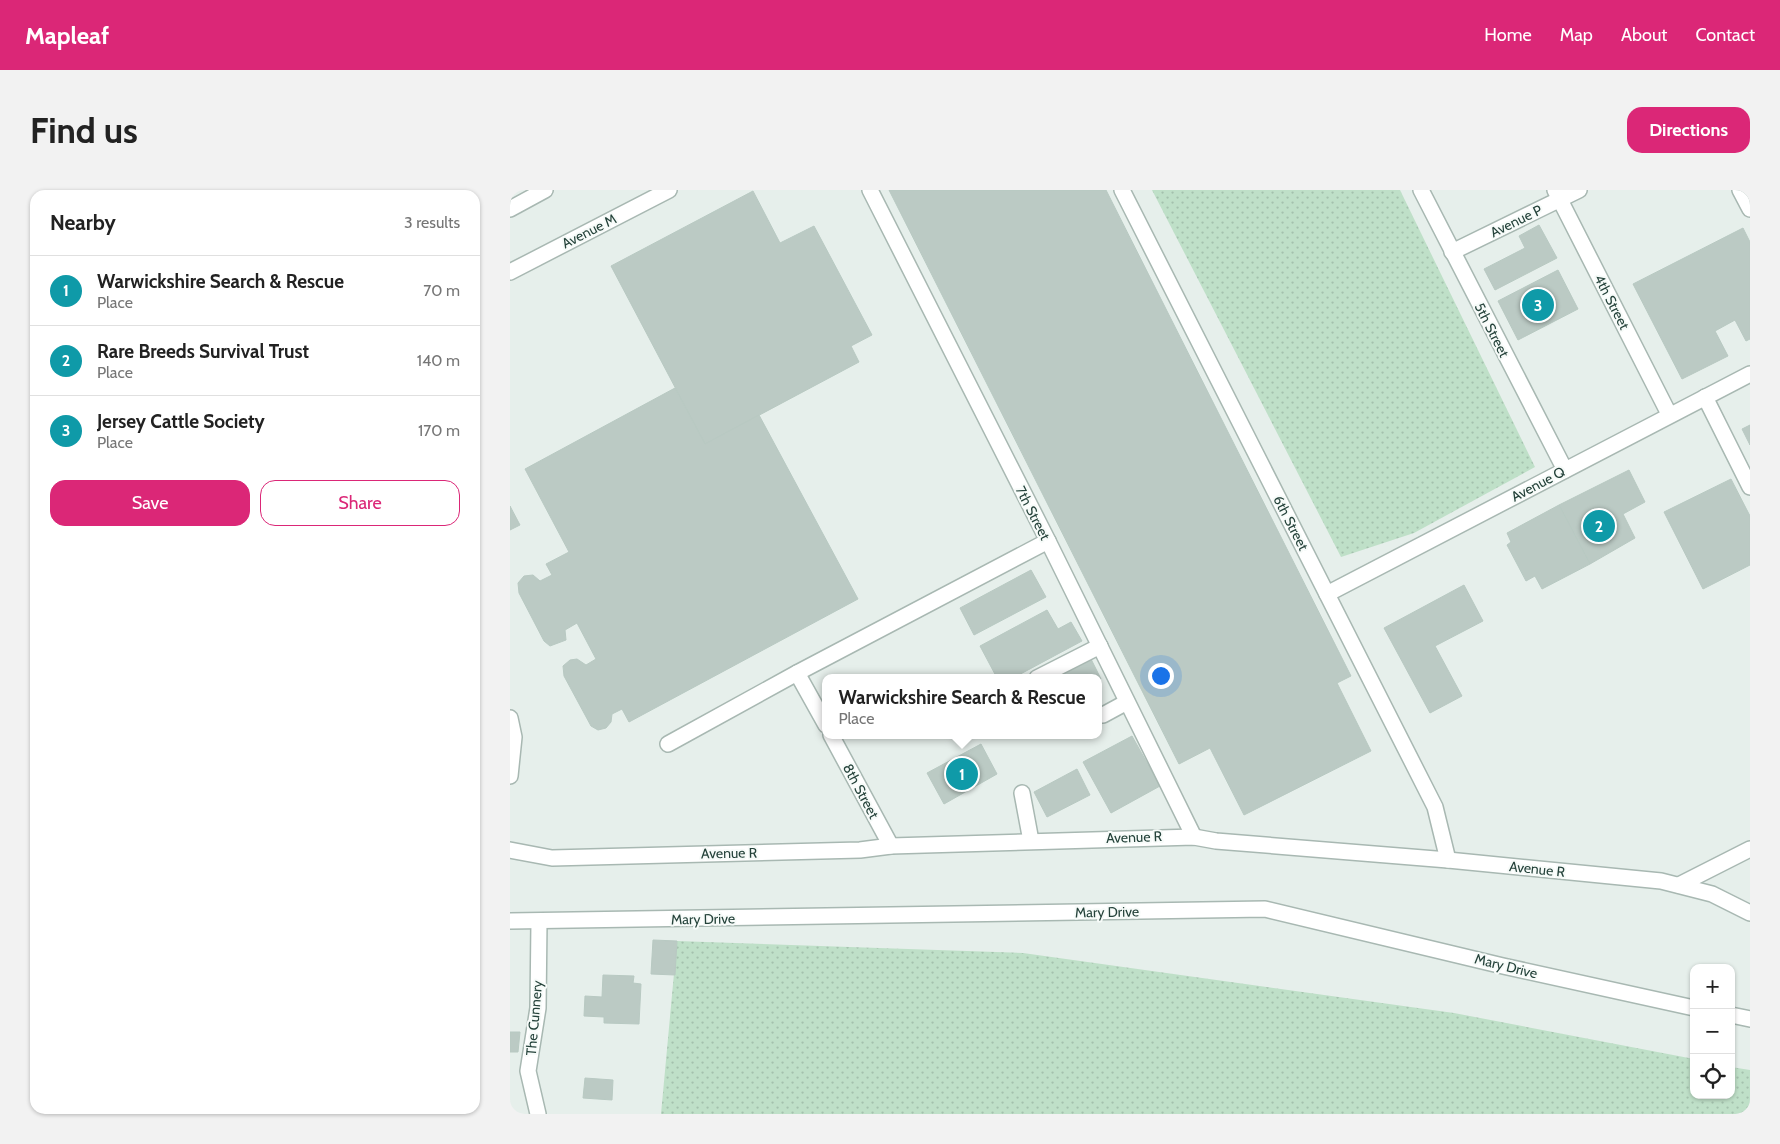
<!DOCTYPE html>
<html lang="en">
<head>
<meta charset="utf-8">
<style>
  :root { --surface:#fff; --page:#f2f2f2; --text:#222; --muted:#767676; --line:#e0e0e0; --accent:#db2777 }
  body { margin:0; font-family:Cabin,sans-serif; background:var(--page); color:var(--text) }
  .controls { position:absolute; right:15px; bottom:15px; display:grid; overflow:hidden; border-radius:10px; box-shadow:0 1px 4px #0004 }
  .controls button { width:45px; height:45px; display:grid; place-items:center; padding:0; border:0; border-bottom:1px solid var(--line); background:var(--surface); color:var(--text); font:25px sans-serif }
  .you { position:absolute; left:650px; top:485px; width:18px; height:18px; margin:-12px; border:4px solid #fff; border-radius:50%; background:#1a73e8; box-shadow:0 0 0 8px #1a73e833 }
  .badge { display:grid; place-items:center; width:32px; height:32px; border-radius:50%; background:var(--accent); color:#fff; font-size:16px; font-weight:700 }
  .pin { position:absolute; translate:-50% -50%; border:2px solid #fff; box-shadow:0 1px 5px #0006 }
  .popup { position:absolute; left:312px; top:484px; width:280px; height:65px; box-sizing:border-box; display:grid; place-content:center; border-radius:10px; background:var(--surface); filter:drop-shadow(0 1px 4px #0005); font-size:16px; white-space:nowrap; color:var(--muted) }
  .popup b { font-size:19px; color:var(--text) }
  .popup::after { content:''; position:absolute; left:50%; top:100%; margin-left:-10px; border:10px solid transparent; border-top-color:var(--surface) }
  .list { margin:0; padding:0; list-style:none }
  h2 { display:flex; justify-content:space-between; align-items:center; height:65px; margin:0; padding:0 20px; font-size:21px }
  h2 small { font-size:16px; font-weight:400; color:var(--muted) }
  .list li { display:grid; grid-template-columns:32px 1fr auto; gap:15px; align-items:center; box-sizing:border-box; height:70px; padding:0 20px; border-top:1px solid var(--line) }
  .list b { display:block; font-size:19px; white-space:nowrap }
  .list p { margin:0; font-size:16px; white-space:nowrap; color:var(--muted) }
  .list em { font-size:16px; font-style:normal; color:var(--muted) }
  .actions { display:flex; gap:10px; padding:15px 20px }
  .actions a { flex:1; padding:11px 0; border:1px solid var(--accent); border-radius:15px; text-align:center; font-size:18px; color:var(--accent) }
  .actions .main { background:var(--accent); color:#fff }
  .icon { flex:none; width:28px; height:28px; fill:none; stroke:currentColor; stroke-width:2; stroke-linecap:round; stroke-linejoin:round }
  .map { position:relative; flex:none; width:1240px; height:924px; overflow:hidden; border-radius:15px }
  header { display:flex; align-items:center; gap:30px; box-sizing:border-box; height:70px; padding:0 25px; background:var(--accent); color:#fff }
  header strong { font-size:24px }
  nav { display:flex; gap:28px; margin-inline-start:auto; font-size:18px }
  .intro { display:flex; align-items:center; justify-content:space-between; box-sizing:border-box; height:120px; padding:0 30px }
  h1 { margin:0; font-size:35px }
  .button { padding:12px 22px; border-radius:15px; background:var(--accent); color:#fff; font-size:18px; font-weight:700 }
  main { display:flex; gap:30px; padding:0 30px }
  aside { flex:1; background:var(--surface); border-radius:15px; box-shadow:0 1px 4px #0004 }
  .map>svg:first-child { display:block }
  .grass { fill:url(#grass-dots) }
  .building { fill:#bbcac4; stroke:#b8c9c2 }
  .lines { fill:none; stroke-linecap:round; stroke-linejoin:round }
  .minor-casing { stroke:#a8b8b2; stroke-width:18 }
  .minor { stroke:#fff; stroke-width:15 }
  .labels { text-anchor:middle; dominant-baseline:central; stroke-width:4; stroke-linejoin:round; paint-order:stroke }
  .street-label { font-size:14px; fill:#24423a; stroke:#f7fbf9 }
</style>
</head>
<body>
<header>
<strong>Mapleaf</strong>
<nav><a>Home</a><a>Map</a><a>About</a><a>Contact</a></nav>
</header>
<div class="intro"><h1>Find us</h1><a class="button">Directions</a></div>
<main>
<aside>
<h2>Nearby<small>3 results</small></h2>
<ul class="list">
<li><span class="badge" style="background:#0f9aa8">1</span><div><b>Warwickshire Search &amp; Rescue</b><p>Place</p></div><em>70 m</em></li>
<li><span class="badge" style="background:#0f9aa8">2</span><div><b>Rare Breeds Survival Trust</b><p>Place</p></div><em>140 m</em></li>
<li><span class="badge" style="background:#0f9aa8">3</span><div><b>Jersey Cattle Society</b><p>Place</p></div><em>170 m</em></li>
</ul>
<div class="actions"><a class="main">Save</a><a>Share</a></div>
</aside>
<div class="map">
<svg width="1240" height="924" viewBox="0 0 1240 924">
  <defs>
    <pattern id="grass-dots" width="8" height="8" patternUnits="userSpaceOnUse" patternTransform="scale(1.25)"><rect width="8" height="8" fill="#bfe0c8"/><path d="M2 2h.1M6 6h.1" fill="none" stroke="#a4c1ad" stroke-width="1.8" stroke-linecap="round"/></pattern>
  </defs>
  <rect width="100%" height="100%" fill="#e6efeb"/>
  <g class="grass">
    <path d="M642,0H890L1025,277L904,343L831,367Z"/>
    <path d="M167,751L513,763L944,823L1184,869V905H1221V877L1240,880V924H151Z"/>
  </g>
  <g class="building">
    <path d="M379,0H596L841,486L827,493L861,561L734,625L700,558L669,574Z"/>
    <path d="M243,1L270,53L304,36L362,145L341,156L349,172L195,254L101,76Z"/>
    <path d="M1029,35L1047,68L985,100L974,79L1015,58L1009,46Z"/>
    <path d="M1233,38L1240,52V149L1236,151L1225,130L1205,141L1218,166L1172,189L1123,94Z"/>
    <path d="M1048,80L1068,119L1008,150L988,111Z"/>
    <path d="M165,198L195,254L249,225L348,409L119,532L112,519L102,524L101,532L96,538L88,540L81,536L54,486L53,476L60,470L67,469L76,475L86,469L67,433L55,440L56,450L40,456L34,451L9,403L8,393L14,386L23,385L30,391L42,385L36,374L59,362L15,279Z"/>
    <path d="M1240,235V255L1232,239Z"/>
    <path d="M1119,280L1135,312L1113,324L1125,348L1080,374L1049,315Z"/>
    <path d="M1221,289L1240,326V375L1193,399L1154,322Z"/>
    <path d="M1049,315L1080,374L1032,399L1025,386L1016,391L997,355L1001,352L997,343Z"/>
    <path d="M0,316L10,335L0,340Z"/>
    <path d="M521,380L536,407L464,445L450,418Z"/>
    <path d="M954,395L973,431L925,456L952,506L920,523L874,438Z"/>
    <path d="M537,420L548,439L561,432L572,451L503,488H487L470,456Z"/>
    <path d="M580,467L591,489L588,491V488H538Z"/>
    <path d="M622,546L650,596L601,623L573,572Z"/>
    <path d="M471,554L487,584L434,614L417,583Z"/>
    <path d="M567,579L580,605L537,627L524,602Z"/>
    <path d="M143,750L167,751L165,785L141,784Z"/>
    <path d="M93,785L124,786L123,793L131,794L129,834L94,833V827L74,826L75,806L92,807Z"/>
    <path d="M0,842H10L8,862H0Z"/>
    <path d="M75,888L103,890L102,910L73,908Z"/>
  </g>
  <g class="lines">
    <g class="minor-casing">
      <g id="minor">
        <path d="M360,0L538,351L684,647"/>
        <path d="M612,0L925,617L938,670"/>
        <path d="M911,0L1055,280"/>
        <path d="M1045,0L1159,224"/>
        <path d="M1230,0L1240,19"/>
        <path d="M0,19L35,0"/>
        <path d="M942,62L1069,0"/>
        <path d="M0,82L159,0"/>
        <path d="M1195,207L1240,297"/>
        <path d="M817,404L1240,184"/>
        <path d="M287,483L316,535"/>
        <path d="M527,488L590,456"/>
        <path d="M593,525L617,512"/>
        <path d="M0,528L4,547L0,586"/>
        <path d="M321,545L381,656"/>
        <path d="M158,554L287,483L538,351"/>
        <path d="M512,603L521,651"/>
        <path d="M0,660L42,668L350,660L381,656L684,647L706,651L938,670L1151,691L1202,704L1240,723"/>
        <path d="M1169,695L1240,659"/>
        <path d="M0,731L755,719L993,776L1184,818"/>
        <path d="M1221,825L1240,829"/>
        <path d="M28,924L18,881L28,818L29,732"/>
      </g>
    </g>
    <use href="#minor" class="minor"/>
  </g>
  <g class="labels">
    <g class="street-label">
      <text transform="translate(1006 31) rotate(-26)">Avenue P</text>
      <text transform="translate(79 41) rotate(-27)">Avenue M</text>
      <text transform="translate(1102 112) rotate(63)">4th Street</text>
      <text transform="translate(982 140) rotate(63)">5th Street</text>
      <text transform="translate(1028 294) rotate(-28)">Avenue Q</text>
      <text transform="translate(523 323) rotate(63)">7th Street</text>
      <text transform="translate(781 333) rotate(63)">6th Street</text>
      <text transform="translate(351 601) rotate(62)">8th Street</text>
      <text transform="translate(624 647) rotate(-2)">Avenue R</text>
      <text transform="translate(219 663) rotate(-1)">Avenue R</text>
      <text transform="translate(1027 679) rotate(6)">Avenue R</text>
      <text transform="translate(597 722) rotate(-1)">Mary Drive</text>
      <text transform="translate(193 729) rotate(-1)">Mary Drive</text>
      <text transform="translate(996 776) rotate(14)">Mary Drive</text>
      <text transform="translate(24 828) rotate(-85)">The Cunnery</text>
    </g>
  </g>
</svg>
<div class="controls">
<button>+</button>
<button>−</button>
<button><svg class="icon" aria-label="locate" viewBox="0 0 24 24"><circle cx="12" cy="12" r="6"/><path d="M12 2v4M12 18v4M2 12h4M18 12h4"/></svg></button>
</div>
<div class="you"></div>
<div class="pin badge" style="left:452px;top:584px;background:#0f9aa8">1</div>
<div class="popup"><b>Warwickshire Search &amp; Rescue</b>Place</div>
<div class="pin badge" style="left:1089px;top:336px;background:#0f9aa8">2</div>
<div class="pin badge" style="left:1028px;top:115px;background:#0f9aa8">3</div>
</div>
</main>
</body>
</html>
